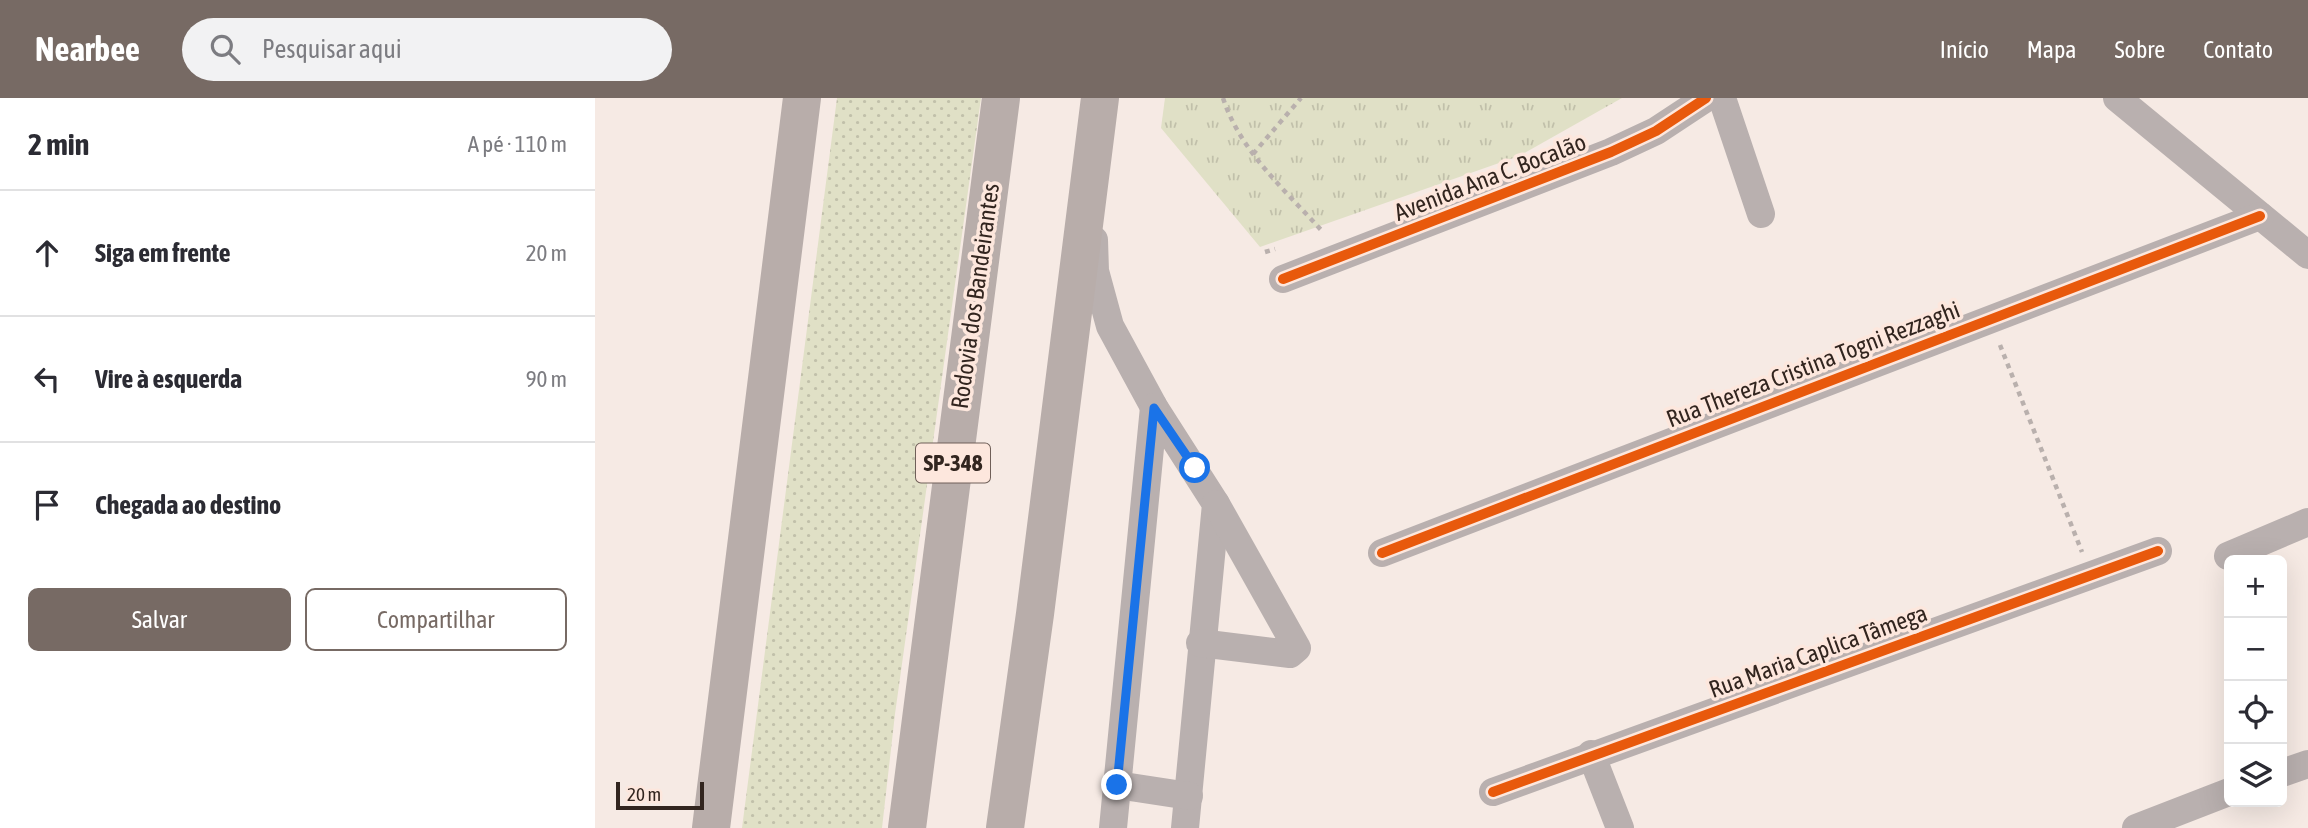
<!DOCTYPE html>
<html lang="pt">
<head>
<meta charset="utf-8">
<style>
  :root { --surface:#fff; --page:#f2f2f3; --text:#2b2b33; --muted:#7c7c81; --line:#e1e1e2; --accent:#776a64 }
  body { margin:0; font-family:"Asap Condensed",sans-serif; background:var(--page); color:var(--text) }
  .controls { position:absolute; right:21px; bottom:21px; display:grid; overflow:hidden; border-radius:10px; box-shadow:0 7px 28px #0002 }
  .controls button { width:63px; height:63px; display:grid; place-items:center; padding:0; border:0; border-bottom:2px solid var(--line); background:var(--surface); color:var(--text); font:35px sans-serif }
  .scale { position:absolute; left:21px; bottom:18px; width:88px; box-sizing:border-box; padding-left:7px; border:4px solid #32251f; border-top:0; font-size:19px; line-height:24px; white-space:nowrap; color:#32251f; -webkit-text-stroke:5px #fde7dd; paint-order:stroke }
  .stop { position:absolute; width:21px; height:21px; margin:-16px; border:5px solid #1a73e8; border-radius:50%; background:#fff }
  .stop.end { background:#1a73e8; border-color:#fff; box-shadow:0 2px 7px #0008 }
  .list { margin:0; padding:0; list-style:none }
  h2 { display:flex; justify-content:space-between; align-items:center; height:91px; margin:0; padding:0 28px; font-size:30px }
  h2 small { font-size:23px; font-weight:400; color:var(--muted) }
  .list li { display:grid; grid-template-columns:46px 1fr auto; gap:21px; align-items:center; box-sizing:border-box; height:126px; padding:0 28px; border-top:2px solid var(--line) }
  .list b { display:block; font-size:26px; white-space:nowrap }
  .list em { font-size:23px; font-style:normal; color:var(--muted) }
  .actions { display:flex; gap:14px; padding:21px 28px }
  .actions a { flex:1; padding:16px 0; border:2px solid var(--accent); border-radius:10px; text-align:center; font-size:24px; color:var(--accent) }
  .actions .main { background:var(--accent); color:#fff }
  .icon { flex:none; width:38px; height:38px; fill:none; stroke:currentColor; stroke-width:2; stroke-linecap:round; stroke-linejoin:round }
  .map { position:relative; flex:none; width:1713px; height:730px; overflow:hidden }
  header { display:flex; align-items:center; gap:42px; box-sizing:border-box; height:98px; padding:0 35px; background:var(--accent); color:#fff }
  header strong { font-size:33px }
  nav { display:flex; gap:38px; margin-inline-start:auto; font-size:24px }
  .search { width:490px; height:63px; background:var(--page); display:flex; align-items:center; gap:18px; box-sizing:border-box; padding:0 24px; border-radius:38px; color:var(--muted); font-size:26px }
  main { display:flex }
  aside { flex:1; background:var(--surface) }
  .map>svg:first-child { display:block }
  .grass { fill:url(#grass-dots) }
  .park { fill:url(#park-tufts) }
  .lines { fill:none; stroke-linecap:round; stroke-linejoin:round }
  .path { stroke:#b9b0ad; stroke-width:4.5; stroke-dasharray:5 5; stroke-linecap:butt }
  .minor { stroke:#b9b0af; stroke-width:28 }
  .highway { stroke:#b8adaa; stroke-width:38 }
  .cycleway-casing { stroke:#fde7dd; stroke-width:15 }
  .cycleway { stroke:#e8590c; stroke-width:10 }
  .route { stroke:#1a73e8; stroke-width:9 }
  .labels { text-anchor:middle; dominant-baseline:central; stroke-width:7; stroke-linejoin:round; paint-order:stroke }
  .shield { fill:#fde7dd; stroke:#6f5f58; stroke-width:2 }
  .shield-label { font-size:23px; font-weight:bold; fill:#32251f }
  .street-label { font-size:24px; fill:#32251f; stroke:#fde7dd }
</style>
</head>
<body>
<header>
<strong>Nearbee</strong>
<div class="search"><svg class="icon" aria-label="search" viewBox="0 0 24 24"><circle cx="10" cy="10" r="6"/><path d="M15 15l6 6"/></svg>Pesquisar aqui</div>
<nav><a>Início</a><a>Mapa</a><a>Sobre</a><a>Contato</a></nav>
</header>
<main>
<aside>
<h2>2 min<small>A pé · 110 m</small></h2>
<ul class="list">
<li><svg class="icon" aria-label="ahead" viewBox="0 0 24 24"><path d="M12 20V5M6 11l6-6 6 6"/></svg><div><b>Siga em frente</b></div><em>20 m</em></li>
<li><svg class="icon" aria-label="left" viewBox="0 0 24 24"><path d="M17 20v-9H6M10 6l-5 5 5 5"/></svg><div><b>Vire à esquerda</b></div><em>90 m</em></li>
<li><svg class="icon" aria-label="arrive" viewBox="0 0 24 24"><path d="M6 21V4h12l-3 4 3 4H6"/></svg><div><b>Chegada ao destino</b></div></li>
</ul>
<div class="actions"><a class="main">Salvar</a><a>Compartilhar</a></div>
</aside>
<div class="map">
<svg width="1713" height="730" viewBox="0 0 1713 730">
  <defs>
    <pattern id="grass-dots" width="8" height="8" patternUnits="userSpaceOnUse" patternTransform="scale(1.75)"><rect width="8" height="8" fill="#e0e0c6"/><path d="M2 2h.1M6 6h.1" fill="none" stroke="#c1c0aa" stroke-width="1.8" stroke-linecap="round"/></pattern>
    <pattern id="park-tufts" width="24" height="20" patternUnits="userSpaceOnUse" patternTransform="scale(1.75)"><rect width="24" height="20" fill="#e0e0c6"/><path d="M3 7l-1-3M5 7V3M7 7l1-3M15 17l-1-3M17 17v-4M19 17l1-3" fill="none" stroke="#c1c0aa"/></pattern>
  </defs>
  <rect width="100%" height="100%" fill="#f6eae4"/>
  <path class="grass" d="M242,0H386L300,616L287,730H147Z"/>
  <path class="park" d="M570,0H1027L924,58L665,149L566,30Z"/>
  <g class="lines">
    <g class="path">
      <path d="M628,0C645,53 690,92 727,133"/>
      <path d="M658,56L706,0"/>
      <path d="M670,154L680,151"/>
      <path d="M1405,247L1487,454"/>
    </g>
    <g class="minor">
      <path d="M1127,0L1166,116"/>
      <path d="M1522,0L1713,157"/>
      <path d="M499,142L500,173L515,228L559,309L621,406L590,730"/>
      <path d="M688,181L1016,54L1061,33L1111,0"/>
      <path d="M787,455L1665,118"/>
      <path d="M1633,458L1713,424"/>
      <path d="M605,545L695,556L702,550L621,406"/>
      <path d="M996,656L1025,730"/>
      <path d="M1687,675L1713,666"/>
      <path d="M522,687L594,698"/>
      <path d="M898,694L1563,453"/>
      <path d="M518,730L559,309"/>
      <path d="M1541,730L1634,694"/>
    </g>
    <g class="highway">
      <path d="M116,730L207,0"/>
      <path d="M312,730L406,0"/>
      <path d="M410,730L440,516L505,0"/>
    </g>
    <g class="cycleway-casing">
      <g id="cycleway">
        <path d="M688,181L1016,54L1061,33L1111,0"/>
        <path d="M787,455L1665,118"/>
        <path d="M898,694L1563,453"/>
      </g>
    </g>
    <use href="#cycleway" class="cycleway"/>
  </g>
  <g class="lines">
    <path class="route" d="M522,687L559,310L600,370"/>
  </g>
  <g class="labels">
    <rect class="shield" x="321" y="345.5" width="74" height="39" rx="5"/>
    <g class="shield-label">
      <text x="358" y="365">SP-348</text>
    </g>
    <g class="street-label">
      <text transform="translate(895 79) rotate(-21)">Avenida Ana C. Bocalão</text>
      <text transform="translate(380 198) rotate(-82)">Rodovia dos Bandeirantes</text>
      <text transform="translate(1218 266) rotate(-21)">Rua Thereza Cristina Togni Rezzaghi</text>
      <text transform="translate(1223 553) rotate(-20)">Rua Maria Caplica Tâmega</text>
    </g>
  </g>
</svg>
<div class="controls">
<button>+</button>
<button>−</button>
<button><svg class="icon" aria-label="locate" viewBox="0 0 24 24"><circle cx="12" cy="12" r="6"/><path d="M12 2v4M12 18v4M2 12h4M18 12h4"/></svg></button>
<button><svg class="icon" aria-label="layers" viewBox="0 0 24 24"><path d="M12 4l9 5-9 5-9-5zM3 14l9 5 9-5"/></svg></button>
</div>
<div class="scale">20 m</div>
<div class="stop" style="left:600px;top:370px"></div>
<div class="stop end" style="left:522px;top:687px"></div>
</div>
</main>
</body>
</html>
